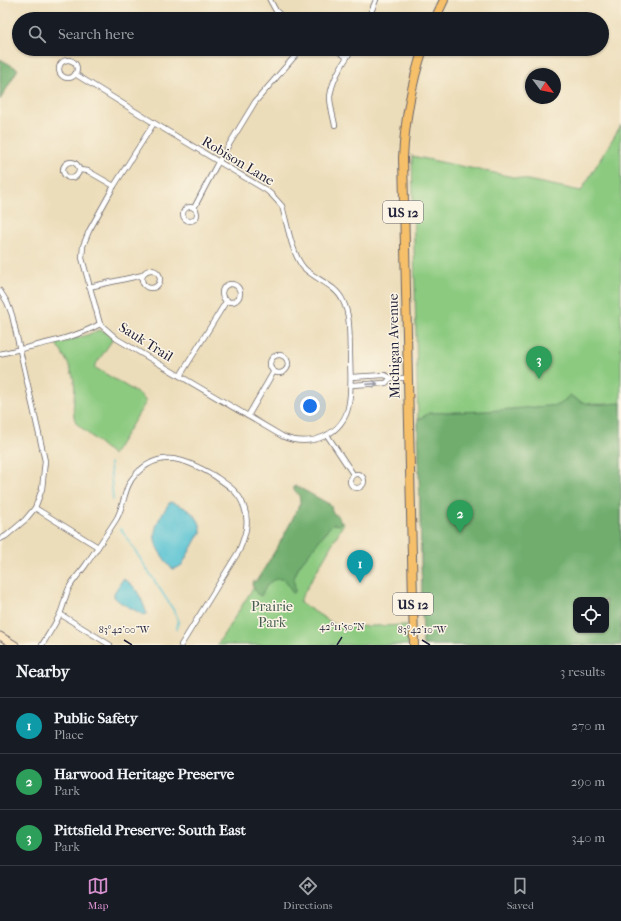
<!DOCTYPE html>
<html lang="en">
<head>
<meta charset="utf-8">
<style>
  :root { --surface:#171b24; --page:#242831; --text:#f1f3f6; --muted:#9ea1a6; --line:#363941; --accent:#d690ce }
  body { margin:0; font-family:"IM FELL French Canon",serif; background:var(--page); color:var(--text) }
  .controls { position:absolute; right:12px; bottom:12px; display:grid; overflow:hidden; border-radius:8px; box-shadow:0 1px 3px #0004 }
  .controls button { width:36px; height:36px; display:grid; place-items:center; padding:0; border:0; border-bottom:1px solid var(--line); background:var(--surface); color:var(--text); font:20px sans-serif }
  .compass { position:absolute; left:525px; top:68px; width:36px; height:36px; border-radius:50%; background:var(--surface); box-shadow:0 1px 3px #0004; rotate:122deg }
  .you { position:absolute; left:310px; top:406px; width:14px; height:14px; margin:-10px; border:3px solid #fff; border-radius:50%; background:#1a73e8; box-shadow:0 0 0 6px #1a73e833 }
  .badge { display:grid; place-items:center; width:26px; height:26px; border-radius:50%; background:var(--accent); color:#fff; font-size:13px; font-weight:700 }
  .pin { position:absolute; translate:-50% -33px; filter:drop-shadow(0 1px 2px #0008) }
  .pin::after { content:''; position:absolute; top:21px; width:14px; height:12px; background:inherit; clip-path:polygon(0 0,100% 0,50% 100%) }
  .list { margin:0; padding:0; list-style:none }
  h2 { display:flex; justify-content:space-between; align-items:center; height:52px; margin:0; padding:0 16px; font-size:17px }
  h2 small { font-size:13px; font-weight:400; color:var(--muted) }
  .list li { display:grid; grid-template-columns:26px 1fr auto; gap:12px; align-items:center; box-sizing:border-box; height:56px; padding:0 16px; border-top:1px solid var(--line) }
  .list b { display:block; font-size:15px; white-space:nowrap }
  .list p { margin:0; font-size:13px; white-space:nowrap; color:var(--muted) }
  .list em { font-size:13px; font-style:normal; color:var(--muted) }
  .icon { flex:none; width:22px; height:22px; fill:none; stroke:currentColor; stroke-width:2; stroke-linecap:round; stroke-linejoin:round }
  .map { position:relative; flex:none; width:621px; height:645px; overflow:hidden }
  .search { position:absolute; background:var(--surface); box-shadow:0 1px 3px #0004; left:12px; right:12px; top:12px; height:44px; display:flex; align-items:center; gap:10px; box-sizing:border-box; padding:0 14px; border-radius:22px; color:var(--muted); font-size:15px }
  .sheet { height:220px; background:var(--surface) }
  nav { display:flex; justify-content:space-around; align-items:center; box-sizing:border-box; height:56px; border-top:1px solid var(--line); background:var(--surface); font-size:11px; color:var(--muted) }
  nav a { display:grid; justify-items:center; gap:2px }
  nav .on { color:var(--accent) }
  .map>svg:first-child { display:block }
  .green { fill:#8cca80; stroke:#57765e; fill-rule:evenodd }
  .forest { fill:#71ae6e; stroke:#4a6854; fill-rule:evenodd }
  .water { fill:#58c3d3; stroke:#3d7287 }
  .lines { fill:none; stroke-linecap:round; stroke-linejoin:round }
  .stream { stroke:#58c3d3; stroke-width:1.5 }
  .street-casing { stroke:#696367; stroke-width:6 }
  .secondary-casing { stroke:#696367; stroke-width:9 }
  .highway-casing { stroke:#696367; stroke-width:10 }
  .street { stroke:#fff; stroke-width:4.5 }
  .secondary { stroke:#fbe6c4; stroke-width:7 }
  .highway { stroke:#f6c06b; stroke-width:8 }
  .oneway { stroke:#9c9ca7 }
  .ticks { fill:none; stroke:#22223b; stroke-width:1.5 }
  .labels { text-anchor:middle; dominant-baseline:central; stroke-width:3; stroke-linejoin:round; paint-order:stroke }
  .shield { fill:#fcf5e5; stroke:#63616e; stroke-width:1 }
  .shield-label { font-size:13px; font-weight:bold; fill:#22223b }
  .street-label { font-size:14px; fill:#22223b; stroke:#fcf5e5 }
  .park-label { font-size:14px; fill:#475d53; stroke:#fcf5e5 }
  .ticks-label { font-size:10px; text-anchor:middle; fill:#22223b; stroke:#fcf5e5; stroke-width:3; stroke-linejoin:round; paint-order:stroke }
</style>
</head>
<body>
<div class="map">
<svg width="621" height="645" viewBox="0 0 621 645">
  <rect width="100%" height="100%" fill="#fcf5e5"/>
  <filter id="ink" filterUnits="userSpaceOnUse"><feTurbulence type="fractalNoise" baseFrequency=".025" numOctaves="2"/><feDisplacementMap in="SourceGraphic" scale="8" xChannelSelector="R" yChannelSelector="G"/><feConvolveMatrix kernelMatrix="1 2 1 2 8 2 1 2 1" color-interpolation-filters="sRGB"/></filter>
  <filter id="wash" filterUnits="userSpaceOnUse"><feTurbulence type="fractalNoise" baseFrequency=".012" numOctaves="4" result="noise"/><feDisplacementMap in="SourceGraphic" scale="16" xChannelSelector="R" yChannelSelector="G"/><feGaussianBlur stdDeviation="0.9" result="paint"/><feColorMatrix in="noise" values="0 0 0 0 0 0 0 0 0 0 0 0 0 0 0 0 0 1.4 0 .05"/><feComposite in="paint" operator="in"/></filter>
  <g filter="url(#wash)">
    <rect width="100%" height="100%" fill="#ecddba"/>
    <g class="green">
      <path d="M621,125V645H423L412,156L581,191ZM576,600H606V630H576Z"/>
      <path d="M99,330L106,332L113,339L94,367L141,395L146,402L113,455L77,424C69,412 77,395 74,381C71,366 64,356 56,344L87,335Z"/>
      <path d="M308,501L344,523L299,602L339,627L407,625L408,645H217Z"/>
    </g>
    <g class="forest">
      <path d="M0,59L18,69L0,100Z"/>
      <path d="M570,395C587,408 601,404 621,403V645H423L418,420L429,413L487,411L559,405ZM576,600H606V630H576Z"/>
      <path d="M296,486L331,505L332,512L339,517L341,523L340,525L333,524L329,528L299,566L294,578L295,592L293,594L285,580C271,576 267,585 261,596L257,594L252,585L253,582L257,580C273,555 288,530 300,503C300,497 299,494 294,490L293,487Z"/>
    </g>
    <g class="water">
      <path d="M170,502C185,506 202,516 201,533L199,534L182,565L177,568L173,569C168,566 166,561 163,557C147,536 157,521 170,502Z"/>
      <path d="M123,579C137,585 142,600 147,614L144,615L121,603L114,597V593Z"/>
    </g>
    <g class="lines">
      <g class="stream">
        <path d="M110,463L113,500"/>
        <path d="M121,529L176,614L178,622L177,629"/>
      </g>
    </g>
  </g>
  <g filter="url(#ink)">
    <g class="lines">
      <g class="street-casing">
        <g id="street">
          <path d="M270,0L276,11L285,19"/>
          <path d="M368,19L376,0"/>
          <path d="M334,49L347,57"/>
          <circle cx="68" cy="69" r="9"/>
          <path d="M75,74L154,123L266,190L272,195L282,206C287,223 292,255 304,268C316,280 336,285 343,301C351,317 349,335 350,352C350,369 352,386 349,403C345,435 309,449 282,436L117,339L100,324L82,258L83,246L89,231L114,186L154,123"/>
          <path d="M335,125C333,116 330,105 330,97C332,79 343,64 352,49"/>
          <circle cx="71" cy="170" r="8"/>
          <path d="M79,170L88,171L114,186"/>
          <circle cx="190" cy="214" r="7"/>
          <path d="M194,208L216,166L255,102L295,56L299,49"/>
          <circle cx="151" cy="279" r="9"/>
          <circle cx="231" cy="293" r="9"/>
          <path d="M89,287L143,275"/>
          <path d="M0,291L7,302L12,315L45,461L42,489L35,508L25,520L6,536L0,539"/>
          <path d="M0,354C34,345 69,341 100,324"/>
          <circle cx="279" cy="364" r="9"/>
          <path d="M180,376L227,300"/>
          <path d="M351,377L385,375L391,378H407"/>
          <path d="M351,385L386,383L391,378"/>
          <path d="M248,416L274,371"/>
          <path d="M327,435L353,474"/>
          <circle cx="357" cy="481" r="7"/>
          <path d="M35,508L98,547"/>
          <path d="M60,614L110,645"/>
          <path d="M42,645C48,635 55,625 60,614C64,605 65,596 69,588C73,580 80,573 85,566C96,550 107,534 117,518C125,503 124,486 136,474C161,448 187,460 213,475C226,484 239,491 244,507C250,522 245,536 239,551L181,645"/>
        </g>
      </g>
      <g class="secondary-casing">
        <path id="secondary" d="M0,636L15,645"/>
      </g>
      <g class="highway-casing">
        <g id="highway">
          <path d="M435,19L444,0"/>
          <path d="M414,645L403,158C405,120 411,85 423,49"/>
        </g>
      </g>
      <use href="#street" class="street"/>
      <use href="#secondary" class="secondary"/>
      <use href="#highway" class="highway"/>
    </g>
    <defs><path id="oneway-shaft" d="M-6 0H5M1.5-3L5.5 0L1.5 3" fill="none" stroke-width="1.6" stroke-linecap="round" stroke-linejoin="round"/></defs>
    <use class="oneway" href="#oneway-shaft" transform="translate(372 384) rotate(-4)"/>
  </g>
  <path class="ticks" d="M124,640L132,645M422,640L430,645M337,645L342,637"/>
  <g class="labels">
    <g class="shield">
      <rect x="383" y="201" width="40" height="22" rx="3"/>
      <rect x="393" y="593" width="40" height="22" rx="3"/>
    </g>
    <g class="shield-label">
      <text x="403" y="212">US 12</text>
      <text x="413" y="604">US 12</text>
    </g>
    <g class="street-label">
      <text transform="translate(238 161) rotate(31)">Robison Lane</text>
      <text transform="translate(146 342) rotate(32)">Sauk Trail</text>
      <text transform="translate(394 346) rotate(-91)">Michigan Avenue</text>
    </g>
    <g class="park-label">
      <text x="272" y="606">Prairie<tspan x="272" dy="16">Park</tspan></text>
    </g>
  </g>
  <g class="ticks-label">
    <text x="342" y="630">42°11'50"N</text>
    <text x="124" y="633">83°42'00"W</text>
    <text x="422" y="633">83°42'10"W</text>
  </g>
</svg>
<div class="controls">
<button><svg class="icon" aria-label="locate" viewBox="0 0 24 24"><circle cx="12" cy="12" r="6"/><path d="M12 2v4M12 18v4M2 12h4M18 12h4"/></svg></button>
</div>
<svg class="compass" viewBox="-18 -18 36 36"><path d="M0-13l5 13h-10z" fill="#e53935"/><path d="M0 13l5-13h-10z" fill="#9ea1a6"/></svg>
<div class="you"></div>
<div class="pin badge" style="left:360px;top:583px;background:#0f9aa8">1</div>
<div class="pin badge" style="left:460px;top:533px;background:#2e9e5b">2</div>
<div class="pin badge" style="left:539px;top:379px;background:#2e9e5b">3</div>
<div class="search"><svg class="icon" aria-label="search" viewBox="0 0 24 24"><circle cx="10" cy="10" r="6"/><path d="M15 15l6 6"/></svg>Search here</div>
</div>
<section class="sheet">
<h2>Nearby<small>3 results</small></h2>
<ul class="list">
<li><span class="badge" style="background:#0f9aa8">1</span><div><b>Public Safety</b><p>Place</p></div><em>270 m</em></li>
<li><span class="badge" style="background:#2e9e5b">2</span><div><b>Harwood Heritage Preserve</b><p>Park</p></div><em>290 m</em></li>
<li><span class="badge" style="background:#2e9e5b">3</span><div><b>Pittsfield Preserve: South East</b><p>Park</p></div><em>340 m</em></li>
</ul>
</section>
<nav>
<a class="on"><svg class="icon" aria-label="map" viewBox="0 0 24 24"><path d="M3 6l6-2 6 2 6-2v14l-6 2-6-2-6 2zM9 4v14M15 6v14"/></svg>Map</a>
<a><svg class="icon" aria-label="directions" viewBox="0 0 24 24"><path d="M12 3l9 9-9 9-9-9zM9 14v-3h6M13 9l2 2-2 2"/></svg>Directions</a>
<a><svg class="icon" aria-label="saved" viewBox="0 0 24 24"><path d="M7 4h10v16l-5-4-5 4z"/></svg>Saved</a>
</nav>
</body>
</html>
